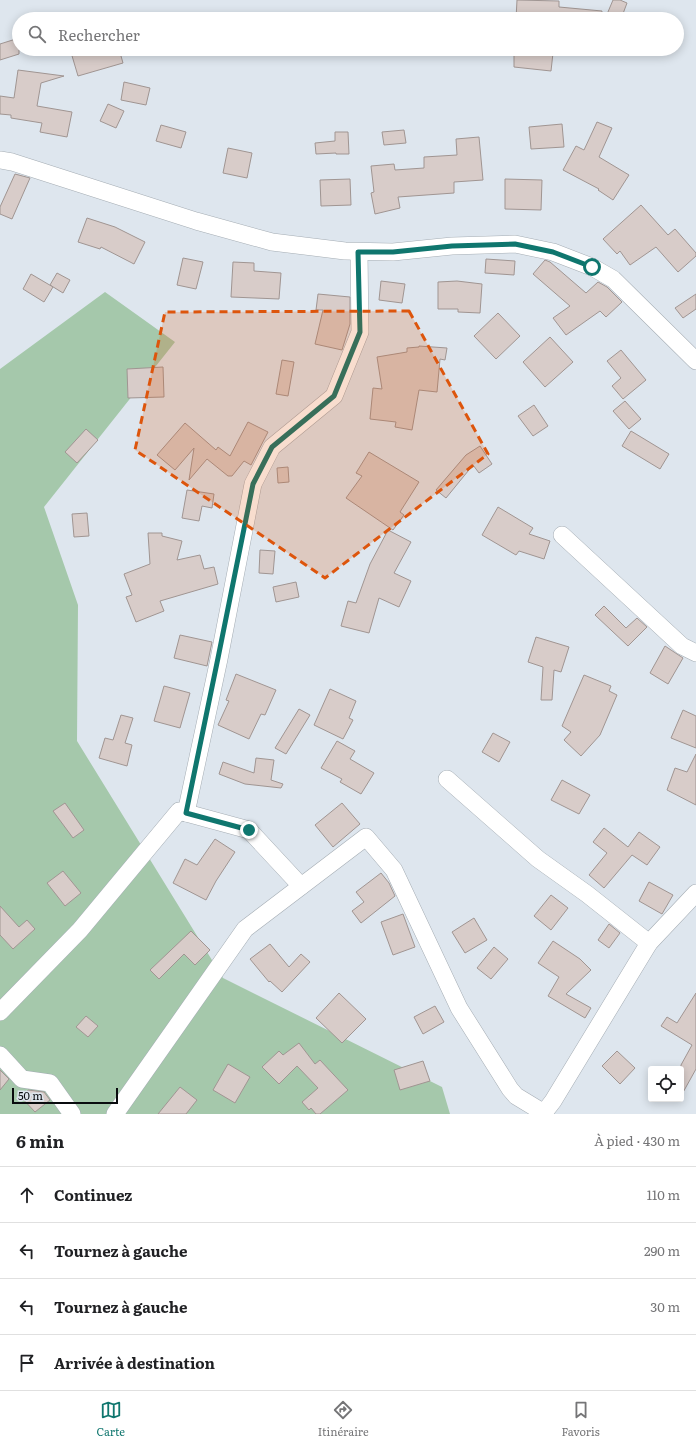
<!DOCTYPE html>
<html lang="fr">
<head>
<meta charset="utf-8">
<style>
  :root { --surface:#fff; --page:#f6f6f6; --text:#202124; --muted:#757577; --line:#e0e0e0; --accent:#0f766e }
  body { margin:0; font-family:Literata,serif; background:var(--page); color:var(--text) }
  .controls { position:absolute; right:12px; bottom:12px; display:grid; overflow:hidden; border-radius:4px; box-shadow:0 2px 10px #0003 }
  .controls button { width:36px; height:36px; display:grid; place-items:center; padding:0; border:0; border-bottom:1px solid var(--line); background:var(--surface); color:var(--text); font:20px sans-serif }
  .scale { position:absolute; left:12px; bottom:10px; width:106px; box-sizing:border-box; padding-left:4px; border:2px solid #090b0e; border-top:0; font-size:11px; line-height:14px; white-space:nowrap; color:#090b0e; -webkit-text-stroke:3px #dee6ee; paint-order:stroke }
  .stop { position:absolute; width:12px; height:12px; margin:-9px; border:3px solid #0f766e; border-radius:50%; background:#fff }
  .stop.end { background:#0f766e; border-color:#fff; box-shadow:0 1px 4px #0008 }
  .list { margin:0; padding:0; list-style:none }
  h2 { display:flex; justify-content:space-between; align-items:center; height:52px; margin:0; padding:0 16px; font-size:17px }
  h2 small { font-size:13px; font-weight:400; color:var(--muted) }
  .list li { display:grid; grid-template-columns:26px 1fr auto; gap:12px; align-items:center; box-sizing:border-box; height:56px; padding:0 16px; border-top:1px solid var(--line) }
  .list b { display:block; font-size:15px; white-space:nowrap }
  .list em { font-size:13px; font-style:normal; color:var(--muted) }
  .icon { flex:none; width:22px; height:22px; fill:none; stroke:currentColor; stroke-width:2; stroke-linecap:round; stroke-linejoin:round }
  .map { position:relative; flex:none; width:696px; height:1114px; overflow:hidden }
  .search { position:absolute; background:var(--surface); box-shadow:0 2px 10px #0003; left:12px; right:12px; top:12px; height:44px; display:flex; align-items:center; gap:10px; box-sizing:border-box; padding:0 14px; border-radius:22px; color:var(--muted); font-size:15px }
  .sheet { height:276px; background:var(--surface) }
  nav { display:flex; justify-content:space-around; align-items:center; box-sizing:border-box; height:56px; border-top:1px solid var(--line); background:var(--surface); font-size:11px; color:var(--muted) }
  nav a { display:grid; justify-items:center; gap:2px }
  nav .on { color:var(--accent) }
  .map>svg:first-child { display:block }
  .green { fill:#a5c8ab }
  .building { fill:#d8ccc9; stroke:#a09592 }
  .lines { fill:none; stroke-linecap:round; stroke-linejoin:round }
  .minor-casing { stroke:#a5adb4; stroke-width:18 }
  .minor { stroke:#fff; stroke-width:17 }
  .route { stroke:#0f766e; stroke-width:5 }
  .marked { fill:#dd550c; fill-opacity:0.2; stroke:#dd550c; stroke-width:3; stroke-dasharray:8 5; stroke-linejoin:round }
</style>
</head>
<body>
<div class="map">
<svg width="696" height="1114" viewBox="0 0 696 1114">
  <rect width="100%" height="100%" fill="#dee6ee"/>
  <path class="green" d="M105,292L175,342L44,507L78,605L77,741L223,978L442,1087L450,1114H0V369Z"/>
  <g class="building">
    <path d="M517,0L559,1V7L602,11L601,19H516Z"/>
    <path d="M613,0H620L627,3L621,19H605Z"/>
    <path d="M19,38V54L0,60V44Z"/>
    <path d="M70,49H119L123,63L78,76Z"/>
    <path d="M514,49L553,53L551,71L514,67Z"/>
    <path d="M18,70L64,76L41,83L37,106L72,112L67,137L40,132L42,123L11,118V115L0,114V96L14,98Z"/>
    <path d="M124,82L150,88L146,105L121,100Z"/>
    <path d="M108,104L124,111L116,128L100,121Z"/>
    <path d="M597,122L612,128L599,157L629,175L613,200L598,190L599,189L563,170L576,146L584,150Z"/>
    <path d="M562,124L564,147L531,149L529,127Z"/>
    <path d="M161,125L186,132L181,148L156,141Z"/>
    <path d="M404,130L406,143L384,145L382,132Z"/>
    <path d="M335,132H348L349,154H336V153L316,154L315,143L335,141Z"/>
    <path d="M479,137L483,180L454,182V193L398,197L400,208L375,214L371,193L374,192L371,166L394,164L395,170L424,168V157L457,155L456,139Z"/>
    <path d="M228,148L252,153L247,178L223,173Z"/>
    <path d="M15,174L30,178L12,219L0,214V207Z"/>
    <path d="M350,179L351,205L321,206L320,180Z"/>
    <path d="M505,179L542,180L541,210L505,209Z"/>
    <path d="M641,205L668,235L675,229L696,253V256L678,272L656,247L630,265L620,251L617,254L603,239Z"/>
    <path d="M87,218L115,227L145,242L134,264L101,247L100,249L78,242Z"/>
    <path d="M183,258L203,262L196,289L177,285Z"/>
    <path d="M486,259L515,261L514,275L485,273Z"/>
    <path d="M545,260L550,262L586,293L598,282L607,287L622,302L606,317L600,311L566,335L553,318L570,306L533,274Z"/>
    <path d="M233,262L254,263V271L281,273L279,299L231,297Z"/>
    <path d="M57,273L70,280L63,293L50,285Z"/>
    <path d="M31,274L53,287L44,302L23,289Z"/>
    <path d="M381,281L405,284L402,303L379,300Z"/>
    <path d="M457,281L482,284L480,313L458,312V309H438V282Z"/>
    <path d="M318,294L350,297V324L342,350L315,344L323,310H316Z"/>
    <path d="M696,294V309L683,318L675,308Z"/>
    <path d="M498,313L520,336L496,359L474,336Z"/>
    <path d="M550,337L573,362L545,387L523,362Z"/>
    <path d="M419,346L447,348L445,360L440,359L437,392L419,390L412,430L395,427L396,422L370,419L373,388L382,389L377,357L407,352V348L419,347Z"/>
    <path d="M621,350L646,380L623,399L612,386L621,378L607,361Z"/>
    <path d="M282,360L294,362L288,396L276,394Z"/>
    <path d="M163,367L164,397L128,398L127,369Z"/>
    <path d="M625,401L641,419L629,429L613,411Z"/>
    <path d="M534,405L548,426L533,436L518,416Z"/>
    <path d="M248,422L268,432L251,465L244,461L232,476H228L207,459L189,480L194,448L175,470L157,455L185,423L216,450L218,447L230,456Z"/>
    <path d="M86,429L98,440L77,463L65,452Z"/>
    <path d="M631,431L669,454L660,469L622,446Z"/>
    <path d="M480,446L492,464L479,473L473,465L446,498L436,490L466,455Z"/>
    <path d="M369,452L419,482L400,512L404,515L393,530L346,498L362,476L356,473Z"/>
    <path d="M288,467L289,482L278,483L277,468Z"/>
    <path d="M187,490L214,494L212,508L202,506L199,521L182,518Z"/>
    <path d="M498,507L533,528L529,534L550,541L544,559L519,551L516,555L482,535Z"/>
    <path d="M87,513L89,536L74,537L72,514Z"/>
    <path d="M388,530L411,542L394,573L411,581L399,607L379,598L369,633L341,626L348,601L356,603L370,564Z"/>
    <path d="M148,533H162V536L182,541L177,560L200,555L204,569L214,567L218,584L160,601L164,611L136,622L126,597L132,595L124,574L150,564Z"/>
    <path d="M260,550L275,551L273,574L259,573Z"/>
    <path d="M296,582L299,597L276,602L273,587Z"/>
    <path d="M604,606L626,628L637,618L647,627L628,646L595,615Z"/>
    <path d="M180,635L212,642L207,666L174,658Z"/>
    <path d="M536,637L569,647L561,672L554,670L552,700H541L543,667L528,662Z"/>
    <path d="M665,646L683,658L668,684L650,673Z"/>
    <path d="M236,674L276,690L265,715L261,714L249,739L218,725L229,701L226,700Z"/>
    <path d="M584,675L611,686L609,691L617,695L600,735L581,756L564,740L571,732L562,726Z"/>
    <path d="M164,686L190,693L180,728L154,721Z"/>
    <path d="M330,689L356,701L349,718L353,720L343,739L314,725Z"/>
    <path d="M299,709L310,715L286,754L275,748Z"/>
    <path d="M683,710L696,716V748L671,738Z"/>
    <path d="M121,715L133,718L125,743L132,745L127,766L99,758L105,738L113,740Z"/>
    <path d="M493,733L510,742L499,762L482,752Z"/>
    <path d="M337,741L355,751L350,759L374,773L361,794L340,782L342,779L321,768Z"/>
    <path d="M696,754V805L667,790L675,768L687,772Z"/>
    <path d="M256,758L274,760L271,780L283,784L281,788L245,784L219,774L223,762L254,773Z"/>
    <path d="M562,780L590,795L579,814L551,800Z"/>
    <path d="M65,803L84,830L73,838L53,811Z"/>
    <path d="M342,803L360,824L333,847L315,825Z"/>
    <path d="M604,828L628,847L639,832L660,847L647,865L632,855L604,888L589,875L607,853L593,842Z"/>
    <path d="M215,839L235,852L216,881L206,900L173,883L185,859L197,865Z"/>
    <path d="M63,871L81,893L65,906L47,883Z"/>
    <path d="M381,873L389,883L395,896L361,923L352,911L364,902L356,892Z"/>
    <path d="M649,882L673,895L662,914L639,901Z"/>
    <path d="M551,895L568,908L551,930L534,916Z"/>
    <path d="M0,906L19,927L27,920L35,929L13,949L0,935Z"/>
    <path d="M403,914L415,947L393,955L381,922Z"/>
    <path d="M474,918L487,940L465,953L452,932Z"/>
    <path d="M609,924L620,933L609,948L598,940Z"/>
    <path d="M191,931L210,950L195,965L184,954L159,979L150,970Z"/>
    <path d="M553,941L580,959L591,970L566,994L591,1008L585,1018L548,996L559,977L538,963Z"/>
    <path d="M270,944L289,967L301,954L310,962L282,992L270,981L269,982L250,959Z"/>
    <path d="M494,947L508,959L491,979L477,968Z"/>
    <path d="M339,993L366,1019L342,1043L316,1018Z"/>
    <path d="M696,993V1069L681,1096V1065L692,1045L661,1026L667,1017L677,1023Z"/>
    <path d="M435,1006L444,1022L423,1034L414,1017Z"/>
    <path d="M86,1016L98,1026L88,1037L76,1027Z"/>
    <path d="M299,1043L315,1064L320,1060L348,1090L320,1114H316L311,1108L309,1110L302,1102L318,1088L297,1066L279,1084L262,1067L279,1051L283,1055Z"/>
    <path d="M617,1051L635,1068L620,1084L602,1066Z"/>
    <path d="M423,1061L430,1081L400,1090L394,1070Z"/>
    <path d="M228,1064L250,1077L235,1103L213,1090Z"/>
    <path d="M0,1070L9,1079L0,1090Z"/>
    <path d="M180,1087L197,1100L186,1114H158Z"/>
    <path d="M28,1090L44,1092L50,1100L35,1112L21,1097Z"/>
  </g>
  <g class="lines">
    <g class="minor-casing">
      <g id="minor">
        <path d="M0,160L12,162L196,221L272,242L345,251L393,252L452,246L515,244L553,252L592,267L613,279L696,361"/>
        <path d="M562,535L682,646L696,653"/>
        <path d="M447,779L538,859L587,894L649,943"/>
        <path d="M186,813L219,659L253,484L272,447L334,396L360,332L359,252"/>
        <path d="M0,1012L80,930L179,811L249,830L301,886"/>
        <path d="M0,1055L22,1079L50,1083L72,1114"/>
        <path d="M115,1114L245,929L366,837L394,870L459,1008L510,1089L516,1096L544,1113"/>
        <path d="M543,1114L553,1101L649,943L696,893"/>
      </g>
    </g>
    <use href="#minor" class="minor"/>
  </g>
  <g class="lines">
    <path class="route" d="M249,830L186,813L218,658L253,484L272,447L334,396L360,332L358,252H393L452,246L515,244L553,252L592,267"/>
  </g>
  <path class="marked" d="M409,311L488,454L325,578L135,450L165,312Z"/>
</svg>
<div class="controls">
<button><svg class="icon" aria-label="locate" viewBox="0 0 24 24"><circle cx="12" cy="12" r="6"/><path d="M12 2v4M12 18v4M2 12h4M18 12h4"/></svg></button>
</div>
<div class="scale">50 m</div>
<div class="stop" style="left:592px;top:267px"></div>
<div class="stop end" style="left:249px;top:830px"></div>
<div class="search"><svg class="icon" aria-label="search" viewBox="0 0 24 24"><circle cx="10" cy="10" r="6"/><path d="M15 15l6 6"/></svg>Rechercher</div>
</div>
<section class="sheet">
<h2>6 min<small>À pied · 430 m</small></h2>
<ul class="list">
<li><svg class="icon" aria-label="ahead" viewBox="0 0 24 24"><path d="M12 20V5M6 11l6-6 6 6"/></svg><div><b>Continuez</b></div><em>110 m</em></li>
<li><svg class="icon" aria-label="left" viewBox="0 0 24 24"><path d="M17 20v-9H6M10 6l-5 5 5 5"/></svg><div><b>Tournez à gauche</b></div><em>290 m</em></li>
<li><svg class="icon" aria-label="left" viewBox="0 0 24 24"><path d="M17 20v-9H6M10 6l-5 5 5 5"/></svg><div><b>Tournez à gauche</b></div><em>30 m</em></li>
<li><svg class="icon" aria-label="arrive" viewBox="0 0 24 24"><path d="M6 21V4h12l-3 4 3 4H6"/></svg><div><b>Arrivée à destination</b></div></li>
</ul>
</section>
<nav>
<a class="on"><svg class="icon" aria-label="map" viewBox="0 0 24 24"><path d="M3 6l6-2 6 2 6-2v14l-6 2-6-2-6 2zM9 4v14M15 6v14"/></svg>Carte</a>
<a><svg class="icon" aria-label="directions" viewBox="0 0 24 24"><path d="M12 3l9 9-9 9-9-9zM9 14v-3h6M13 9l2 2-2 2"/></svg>Itinéraire</a>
<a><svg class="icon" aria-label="saved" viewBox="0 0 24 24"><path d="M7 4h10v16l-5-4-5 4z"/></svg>Favoris</a>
</nav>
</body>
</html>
